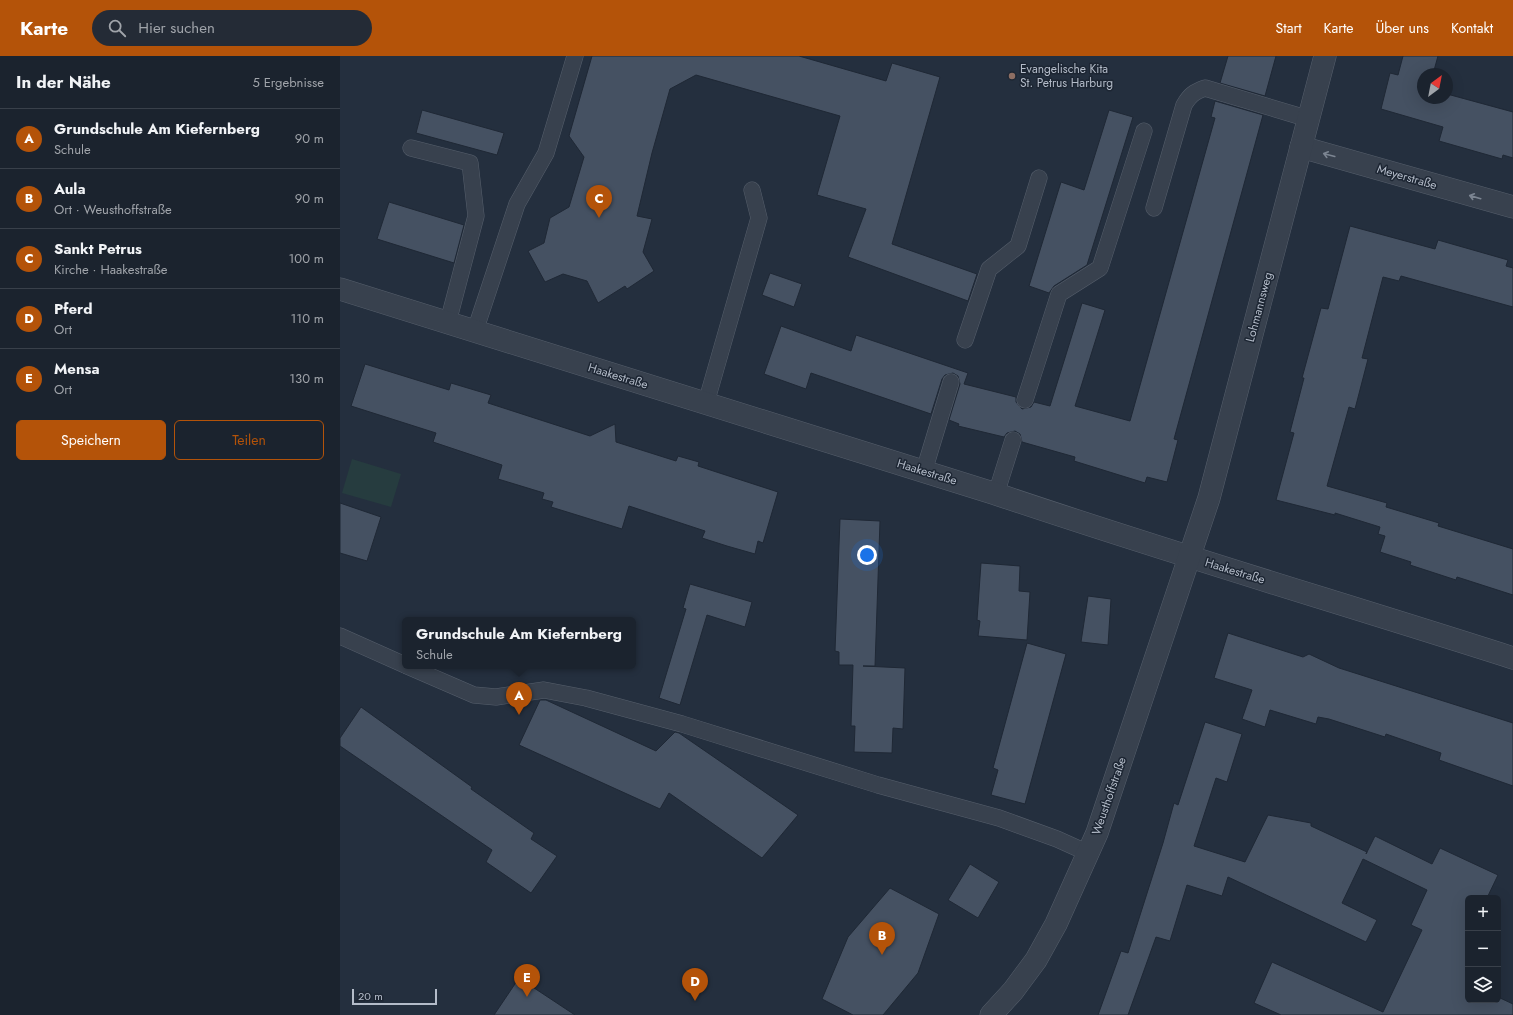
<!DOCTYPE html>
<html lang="de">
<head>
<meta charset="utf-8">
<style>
  :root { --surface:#1b232e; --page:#242b36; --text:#f1f3f6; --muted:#a0a4aa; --line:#39404a; --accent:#b45309 }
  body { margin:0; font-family:Jost,sans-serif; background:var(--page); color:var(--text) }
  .controls { position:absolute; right:12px; bottom:12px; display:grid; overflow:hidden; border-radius:6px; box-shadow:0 4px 16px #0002 }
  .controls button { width:36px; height:36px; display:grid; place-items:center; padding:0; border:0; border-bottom:1px solid var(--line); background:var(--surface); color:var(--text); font:20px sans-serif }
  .compass { position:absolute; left:1077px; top:12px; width:36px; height:36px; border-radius:50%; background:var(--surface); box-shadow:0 4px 16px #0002; rotate:32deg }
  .scale { position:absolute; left:12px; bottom:10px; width:85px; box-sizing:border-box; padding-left:4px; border:2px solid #b4bcc9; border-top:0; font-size:11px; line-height:14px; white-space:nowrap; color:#b4bcc9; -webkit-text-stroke:3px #1d2633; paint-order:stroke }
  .you { position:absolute; left:527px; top:499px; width:14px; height:14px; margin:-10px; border:3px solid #fff; border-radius:50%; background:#1a73e8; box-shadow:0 0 0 6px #1a73e833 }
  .badge { display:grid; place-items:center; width:26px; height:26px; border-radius:50%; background:var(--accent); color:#fff; font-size:13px; font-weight:700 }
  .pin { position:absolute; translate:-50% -33px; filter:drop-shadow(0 1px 2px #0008) }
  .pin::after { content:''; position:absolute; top:21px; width:14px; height:12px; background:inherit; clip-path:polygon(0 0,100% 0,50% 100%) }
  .popup { position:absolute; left:62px; top:561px; width:234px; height:52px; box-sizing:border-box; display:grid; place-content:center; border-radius:6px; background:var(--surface); filter:drop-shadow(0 1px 3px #0005); font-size:13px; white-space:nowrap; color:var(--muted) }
  .popup b { font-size:15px; color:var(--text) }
  .popup::after { content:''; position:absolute; left:50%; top:100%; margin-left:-8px; border:8px solid transparent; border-top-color:var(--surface) }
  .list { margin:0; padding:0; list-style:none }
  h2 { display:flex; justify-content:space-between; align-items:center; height:52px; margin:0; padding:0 16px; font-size:17px }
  h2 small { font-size:13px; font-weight:400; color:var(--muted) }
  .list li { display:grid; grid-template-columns:26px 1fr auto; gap:12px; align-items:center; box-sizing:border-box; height:60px; padding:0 16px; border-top:1px solid var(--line) }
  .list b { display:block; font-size:15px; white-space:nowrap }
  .list p { margin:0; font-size:13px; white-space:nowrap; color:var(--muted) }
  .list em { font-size:13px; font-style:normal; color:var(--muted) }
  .actions { display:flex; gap:8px; padding:12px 16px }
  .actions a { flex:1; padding:9px 0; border:1px solid var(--accent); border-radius:6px; text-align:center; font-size:14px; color:var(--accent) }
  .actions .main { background:var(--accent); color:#fff }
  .icon { flex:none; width:22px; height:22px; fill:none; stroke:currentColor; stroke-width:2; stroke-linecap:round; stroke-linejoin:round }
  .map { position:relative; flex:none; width:1173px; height:959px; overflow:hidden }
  header { display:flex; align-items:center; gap:24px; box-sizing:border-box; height:56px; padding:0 20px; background:var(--accent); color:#fff }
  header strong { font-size:19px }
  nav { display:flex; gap:22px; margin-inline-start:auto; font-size:14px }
  .search { width:280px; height:36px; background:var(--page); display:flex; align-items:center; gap:10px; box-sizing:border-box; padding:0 14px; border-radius:22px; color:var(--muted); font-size:15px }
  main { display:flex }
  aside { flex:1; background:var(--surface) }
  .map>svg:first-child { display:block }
  .green { fill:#263c3f }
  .building { fill:#455162; stroke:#1f2835 }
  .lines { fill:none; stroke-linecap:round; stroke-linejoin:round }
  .service-casing { stroke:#565f6c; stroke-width:17 }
  .minor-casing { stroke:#565f6c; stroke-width:23 }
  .tertiary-casing { stroke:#565f6c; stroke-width:23 }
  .service { stroke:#38414e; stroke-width:16 }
  .minor { stroke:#38414e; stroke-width:22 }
  .tertiary { stroke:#38414e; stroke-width:22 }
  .oneway { stroke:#7c8592 }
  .education-dot { fill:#8d6e63; stroke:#1d2633; stroke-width:1.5 }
  .labels { text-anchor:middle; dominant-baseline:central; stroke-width:3; stroke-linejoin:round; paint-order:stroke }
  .poi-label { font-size:12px; fill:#b4bcc9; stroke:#1d2633; text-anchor:start }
  .street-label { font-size:12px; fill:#b4bcc9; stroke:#1d2633 }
</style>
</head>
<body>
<header>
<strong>Karte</strong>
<div class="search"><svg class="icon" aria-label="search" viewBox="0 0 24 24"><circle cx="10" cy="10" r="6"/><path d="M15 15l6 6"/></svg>Hier suchen</div>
<nav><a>Start</a><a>Karte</a><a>Über uns</a><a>Kontakt</a></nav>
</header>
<main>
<aside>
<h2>In der Nähe<small>5 Ergebnisse</small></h2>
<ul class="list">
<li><span class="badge">A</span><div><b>Grundschule Am Kiefernberg</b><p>Schule</p></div><em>90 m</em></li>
<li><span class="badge">B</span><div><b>Aula</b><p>Ort · Weusthoffstraße</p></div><em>90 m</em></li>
<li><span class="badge">C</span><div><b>Sankt Petrus</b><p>Kirche · Haakestraße</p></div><em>100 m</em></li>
<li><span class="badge">D</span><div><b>Pferd</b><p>Ort</p></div><em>110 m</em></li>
<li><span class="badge">E</span><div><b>Mensa</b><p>Ort</p></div><em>130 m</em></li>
</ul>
<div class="actions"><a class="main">Speichern</a><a>Teilen</a></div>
</aside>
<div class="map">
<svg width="1173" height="959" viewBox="0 0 1173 959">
  <rect width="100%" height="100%" fill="#242f3e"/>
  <path class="green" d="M12,403L61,418L51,451L2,437Z"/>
  <g class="building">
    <path d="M252,0H459L546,25L552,7L600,21L552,188L637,218L628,245L508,201L526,153L477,139L500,60L356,19L330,33L312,97L297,160L312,163L303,196L314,215L287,233L285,230L258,247L247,225L223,218L205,226L188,195L204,187L210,162L229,151L244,101L229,80Z"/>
    <path d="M888,0H936L925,40L880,27Z"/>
    <path d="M1063,0H1098L1093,18H1083V42H1107V38L1173,56V102L1163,99L1162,103L1099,85L1103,71L1041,53L1050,17L1058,19Z"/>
    <path d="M875,45L923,59L834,383L838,384L827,426L807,421L805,427L734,405L735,401L682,386L680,378L675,375L667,377L664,381L618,370L619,368L609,364L620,328L618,320L613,317L605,319L602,323L591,358L471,317L466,333L424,318L441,270L511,295L516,279L628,317L624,328L676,341V346L682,353L691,351L694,346L710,350L742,247L765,254L735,350L790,365L875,62L871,61Z"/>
    <path d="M82,54L164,77L157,99L76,77Z"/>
    <path d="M769,54L793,61L747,209L714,230L709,237L689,230L721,126L744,134Z"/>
    <path d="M49,146L124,169L114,207L37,183Z"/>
    <path d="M1010,170L1095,193L1098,184L1168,204L1166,210L1173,212V251L1061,220L1059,225L1043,221L1022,302L1028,303L1015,353L1009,351L987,430L1047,447L1046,451L1099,467L1098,470L1173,493V539L1117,521L1116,524L1070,509L1071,506L1040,496L1045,480L1038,478L1040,471L995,457V459L936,444L954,377L950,376L964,322H962L981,252L988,253Z"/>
    <path d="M430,217L462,228L454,251L422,239Z"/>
    <path d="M25,308L109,334L111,327L151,339L148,347L250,380L275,368L276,386L336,405L338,400L359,406L358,410L438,436L423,487L418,485L415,498L387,490L362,482L365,475L289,450L282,473L211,451L213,446L202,443L204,437L158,423L162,409L93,386L96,377L11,350Z"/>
    <path d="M0,447L41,461L27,505L0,497Z"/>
    <path d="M500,463L540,465L535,610H523L565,612L563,673L553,672L552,697L514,696L515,670H511L513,609H499V596L495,595Z"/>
    <path d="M641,507L680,510L679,535L690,536L687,584L638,580L640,565L637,564Z"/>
    <path d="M350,528L412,546L405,571L367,559L340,649L319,642L346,553L343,552Z"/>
    <path d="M748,540L771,543L768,589L741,586Z"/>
    <path d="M888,577L963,601L969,598L999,612L1173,667V730L1099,704L1101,697L1046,678L1045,681L989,663L978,661L976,668L930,654L925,671L902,663L912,634L874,622Z"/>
    <path d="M687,587L726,598L685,748L651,739L658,714L653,712Z"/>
    <path d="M200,644H206L316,695L335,676L339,677L458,759L422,802L329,737L320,753L179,689Z"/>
    <path d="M21,651L132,731L131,733L194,777L191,783L217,800L191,837L146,806L152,794L0,690V682Z"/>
    <path d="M865,666L902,678L887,726L876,722L854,790L905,806L928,759L971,767V770L1027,796L1026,798L1035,780L1092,808L1100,792L1158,819L1147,842H1128V944H1158V941L1173,948V959H941L914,947L932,906L1043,956L1082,874L1071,869L1087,834L1023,803L1002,847L1037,864L1026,886L888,821L882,840L847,829L830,885L816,881L788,959H758L781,895L788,897L823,787L834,747L838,749Z"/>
    <path d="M630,808L659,826L638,862L608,844Z"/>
    <path d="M550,832L599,858L578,917L543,959H513L482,943L508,881Z"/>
    <path d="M179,922L235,959H154Z"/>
  </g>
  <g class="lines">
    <g class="service-casing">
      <g id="service">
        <path d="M71,92L130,107L136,160L108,266"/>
        <path d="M814,152L844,49C850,39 854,36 865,32L969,63"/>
        <path d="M135,275L177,148L206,97L235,0"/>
        <path d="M625,284L649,213L678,190L699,122"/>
        <path d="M685,344L719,238L760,212L804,75"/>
        <path d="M366,347L419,162L412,134"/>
        <path d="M584,415L611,326"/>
        <path d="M656,438L673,384"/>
        <path d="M0,580L65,609"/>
        <path d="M67,610L134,639L156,641L204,634L246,642L342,668L538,729L659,762L717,783L748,797"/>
      </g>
    </g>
    <g class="minor-casing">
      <g id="minor">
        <path d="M961,91L1173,151"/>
        <path d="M0,233L656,438C827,496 1001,547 1173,602"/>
      </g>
    </g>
    <g class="tertiary-casing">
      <path id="tertiary" d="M651,959L673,935L696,904L716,868L757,777L869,442L985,0"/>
    </g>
    <use href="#service" class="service"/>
    <use href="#minor" class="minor"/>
    <use href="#tertiary" class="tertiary"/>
  </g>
  <defs><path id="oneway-shaft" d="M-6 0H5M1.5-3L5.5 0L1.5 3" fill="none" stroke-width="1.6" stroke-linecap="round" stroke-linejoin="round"/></defs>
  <g class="oneway">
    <use href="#oneway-shaft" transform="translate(989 99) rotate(-165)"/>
    <use href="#oneway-shaft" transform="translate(1135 141) rotate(-164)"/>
  </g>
  <circle class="education-dot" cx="672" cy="20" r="4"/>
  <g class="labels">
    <g class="poi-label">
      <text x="680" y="13">Evangelische Kita<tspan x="680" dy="14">St. Petrus Harburg</tspan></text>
    </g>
    <g class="street-label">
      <text transform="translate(1067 121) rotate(16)">Meyerstraße</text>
      <text transform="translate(919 251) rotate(-75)">Lohmannsweg</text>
      <text transform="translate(278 320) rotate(17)">Haakestraße</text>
      <text transform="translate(587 416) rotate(17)">Haakestraße</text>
      <text transform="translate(895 515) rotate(17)">Haakestraße</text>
      <text transform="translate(769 740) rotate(-71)">Weusthoffstraße</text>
    </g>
  </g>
</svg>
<div class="controls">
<button>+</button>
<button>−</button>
<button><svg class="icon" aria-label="layers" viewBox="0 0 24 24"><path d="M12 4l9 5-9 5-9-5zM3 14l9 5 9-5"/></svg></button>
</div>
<svg class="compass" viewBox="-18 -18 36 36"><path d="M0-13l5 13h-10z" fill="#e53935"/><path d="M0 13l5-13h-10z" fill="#a0a4aa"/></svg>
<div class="scale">20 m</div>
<div class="you"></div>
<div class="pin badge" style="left:179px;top:659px">A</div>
<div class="popup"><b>Grundschule Am Kiefernberg</b>Schule</div>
<div class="pin badge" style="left:542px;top:899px">B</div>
<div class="pin badge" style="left:259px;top:162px">C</div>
<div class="pin badge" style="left:355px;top:945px">D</div>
<div class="pin badge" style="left:187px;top:941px">E</div>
</div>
</main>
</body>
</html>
